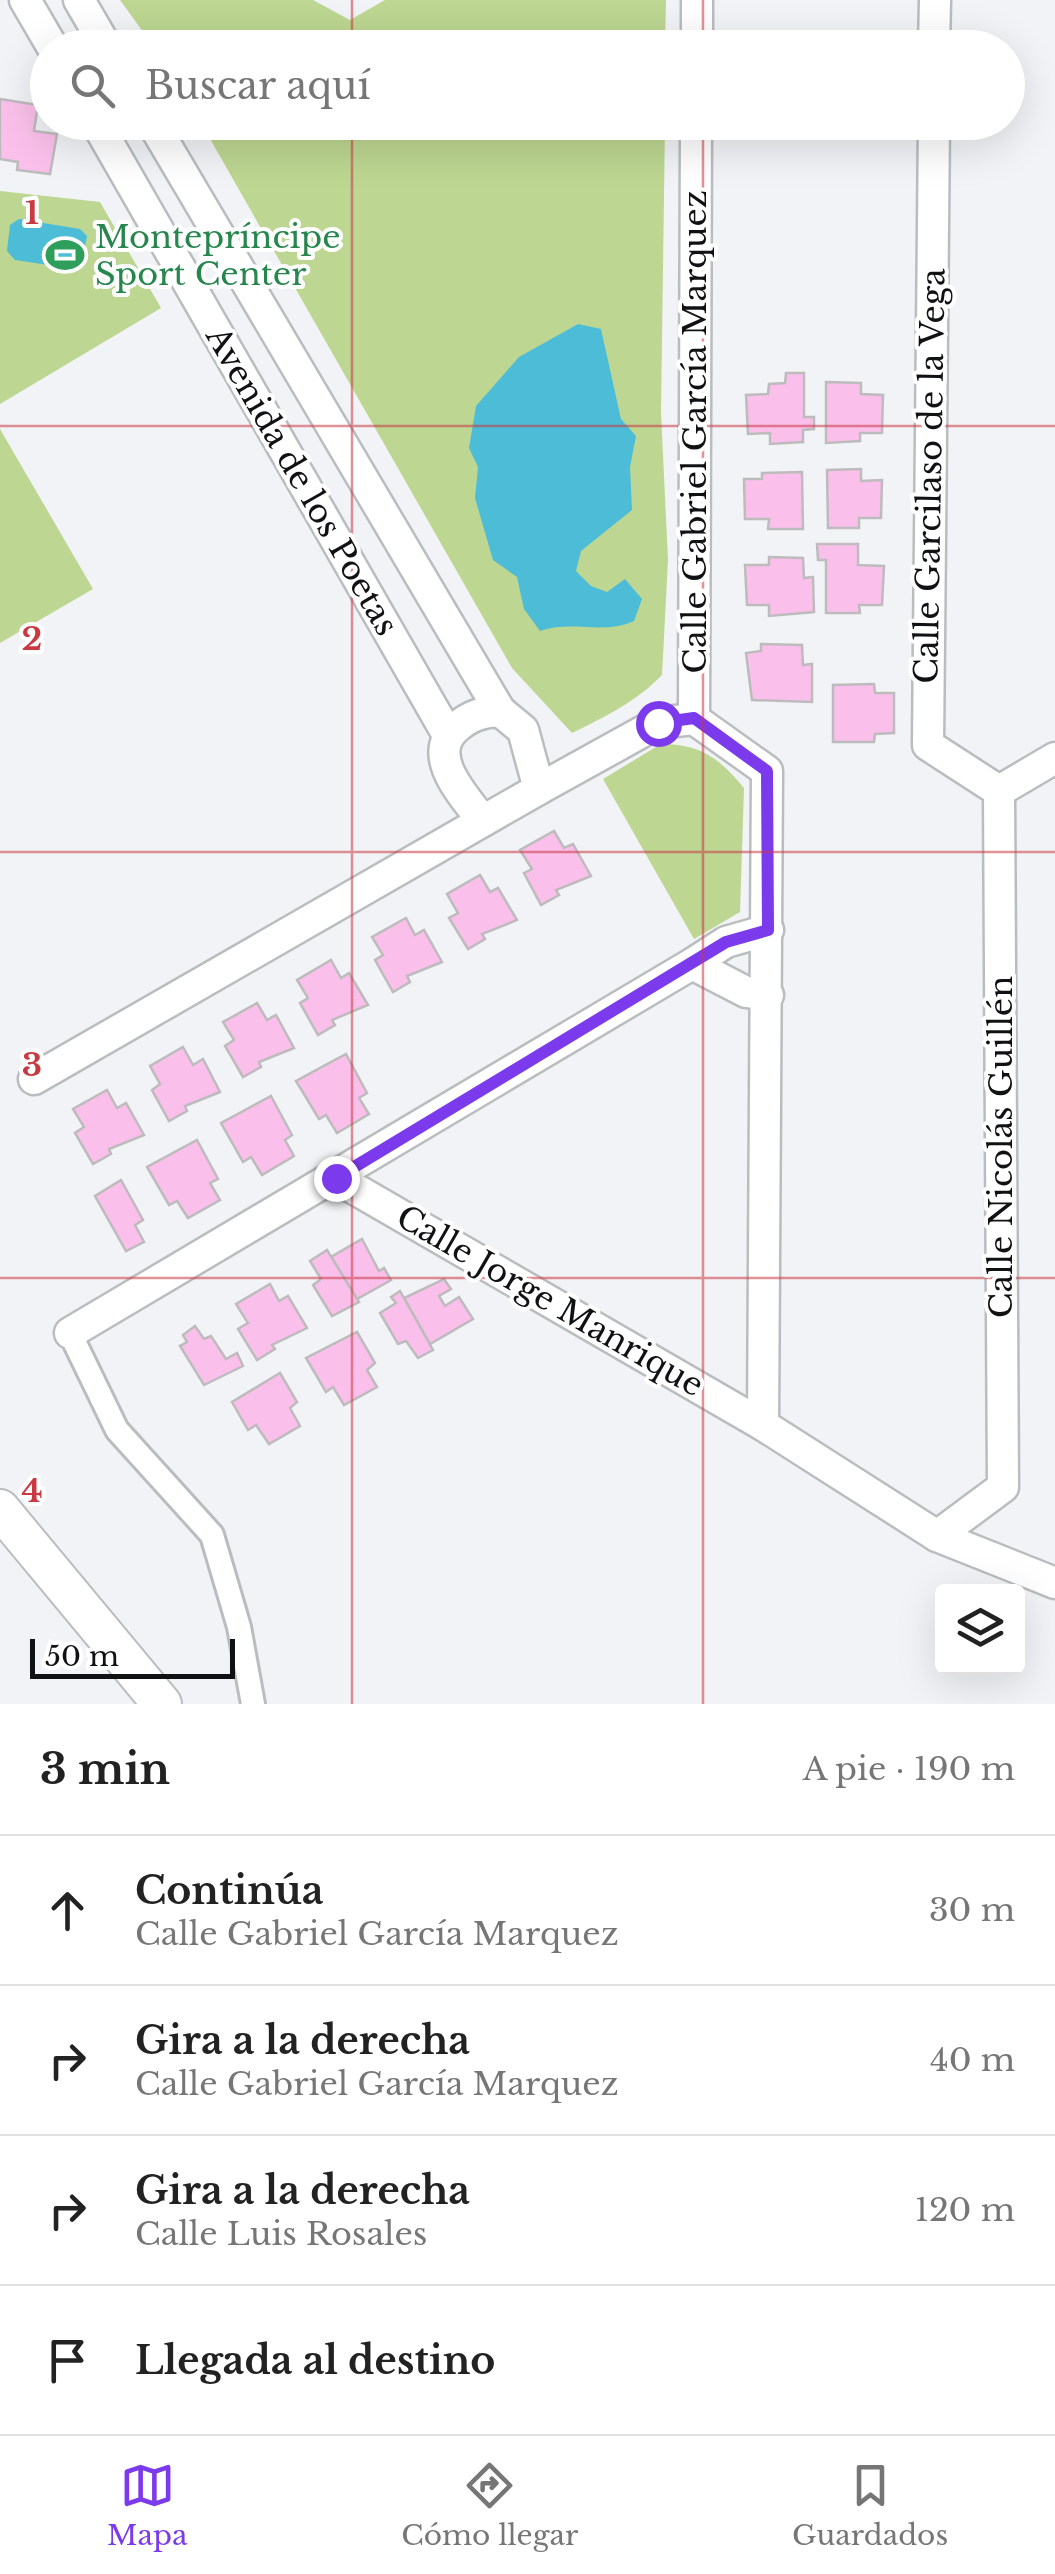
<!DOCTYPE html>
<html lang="es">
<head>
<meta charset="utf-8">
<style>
  :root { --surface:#fff; --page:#f6f6f6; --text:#222; --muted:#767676; --line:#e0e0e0; --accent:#7c3aed }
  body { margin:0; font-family:"Libre Baskerville",serif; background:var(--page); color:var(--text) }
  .controls { position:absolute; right:30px; bottom:30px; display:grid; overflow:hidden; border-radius:10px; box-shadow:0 10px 40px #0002 }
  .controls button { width:90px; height:90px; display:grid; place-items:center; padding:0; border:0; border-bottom:2px solid var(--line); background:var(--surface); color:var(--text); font:50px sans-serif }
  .scale { position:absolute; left:30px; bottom:25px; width:205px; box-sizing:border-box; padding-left:10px; border:5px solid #101112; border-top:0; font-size:28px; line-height:35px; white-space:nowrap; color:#101112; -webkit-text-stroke:8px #fff; paint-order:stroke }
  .stop { position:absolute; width:30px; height:30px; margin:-22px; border:8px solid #7c3aed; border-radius:50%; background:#fff }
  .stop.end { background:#7c3aed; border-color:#fff; box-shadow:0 2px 10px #0008 }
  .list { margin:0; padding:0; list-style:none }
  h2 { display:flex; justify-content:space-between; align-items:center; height:130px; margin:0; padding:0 40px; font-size:42px }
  h2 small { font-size:32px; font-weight:400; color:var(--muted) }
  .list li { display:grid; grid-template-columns:65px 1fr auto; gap:30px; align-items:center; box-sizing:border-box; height:150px; padding:0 40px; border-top:2px solid var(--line) }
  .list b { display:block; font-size:38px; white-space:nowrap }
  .list p { margin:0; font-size:32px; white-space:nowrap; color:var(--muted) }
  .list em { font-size:32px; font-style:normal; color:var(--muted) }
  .icon { flex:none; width:55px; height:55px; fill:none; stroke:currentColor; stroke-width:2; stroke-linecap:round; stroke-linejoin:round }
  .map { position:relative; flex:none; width:1055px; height:1704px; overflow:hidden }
  .search { position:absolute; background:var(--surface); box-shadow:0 10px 40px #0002; left:30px; right:30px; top:30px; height:110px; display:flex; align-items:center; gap:25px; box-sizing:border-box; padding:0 35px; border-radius:55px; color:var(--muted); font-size:38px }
  .sheet { height:730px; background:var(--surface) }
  nav { display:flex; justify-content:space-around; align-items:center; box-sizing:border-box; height:140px; border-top:2px solid var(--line); background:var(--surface); font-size:28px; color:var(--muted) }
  nav a { display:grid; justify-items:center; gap:5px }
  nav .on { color:var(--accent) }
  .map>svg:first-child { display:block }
  .green { fill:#bdd691 }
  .water { fill:#4dbcd7 }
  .building { fill:#fac0eb; stroke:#bebbbd; stroke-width:2.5 }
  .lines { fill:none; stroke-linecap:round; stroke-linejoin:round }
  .pedestrian-casing { stroke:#babdbf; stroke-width:28 }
  .minor-casing { stroke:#babdbf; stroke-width:35 }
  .tertiary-casing { stroke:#babdbf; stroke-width:42 }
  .pedestrian { stroke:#fff; stroke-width:22 }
  .minor { stroke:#fff; stroke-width:30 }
  .tertiary { stroke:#fff; stroke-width:38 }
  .route { stroke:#7c3aed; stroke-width:12 }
  .grid { fill:none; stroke:#c83941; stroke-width:2.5; stroke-opacity:0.55 }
  .labels { text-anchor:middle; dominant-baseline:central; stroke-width:8; stroke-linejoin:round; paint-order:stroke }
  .leisure-label { font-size:32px; fill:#27864d; stroke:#fff; text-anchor:start }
  .street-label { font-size:32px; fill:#101112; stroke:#fff }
  .grid-label { font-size:32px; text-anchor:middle; font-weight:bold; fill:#c83941; stroke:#fff; stroke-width:8; stroke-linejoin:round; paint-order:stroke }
</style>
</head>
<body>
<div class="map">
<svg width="1055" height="1704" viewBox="0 0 1055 1704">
  <rect width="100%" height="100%" fill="#f1f3f6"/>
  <g class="green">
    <path d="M120,0H313L350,20L385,0H666L665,47H154Z"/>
    <path d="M201,123H665L661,413L668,560L662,675C637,701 605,717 572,733L512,668Z"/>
    <path d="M0,191L100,202L161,308L0,404Z"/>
    <path d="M0,429L93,589L0,643Z"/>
    <path d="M661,744C701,744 720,759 744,788L740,912L694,939L603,779Z"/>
  </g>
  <g class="water">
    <path d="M19,219L80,229L87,236L82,262L75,269L15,260L7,251L10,225Z"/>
    <path d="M578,324L601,329L621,419L636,436L630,467L632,510L581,551L576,571L591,586L607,592L625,579L642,599L634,621C604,635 572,620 540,631L524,609L517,577L493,560L475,498L478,467L469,448L476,406L519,357Z"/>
  </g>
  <g class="building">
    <path d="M0,99L38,105L34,131L57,134L50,174L17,170L18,162L0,159Z"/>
    <path d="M786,373H804V417H814V429L803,430V442L770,444V433L748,434L746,395L768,394L769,384L785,383Z"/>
    <path d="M826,382L861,383V394L883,395L882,433H860V441L826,443Z"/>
    <path d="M861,469V481L882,480L881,518H859V528H828L827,470Z"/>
    <path d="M802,472L803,529H768L769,519H745L744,479H762V473Z"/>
    <path d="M817,544H858V565L884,566L882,605H859L860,613H826V560H818Z"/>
    <path d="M769,557L803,558L804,578L813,577L814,612L769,616V605H747L745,565H769Z"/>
    <path d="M761,644L802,645L803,665L812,664V702L752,700L746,653L761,651Z"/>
    <path d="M874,684L875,693H894V733L875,734L874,742H833V685Z"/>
    <path d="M554,831L564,848L573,844L591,876L556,890L559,895L541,905L524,873L532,869L520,850Z"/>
    <path d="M480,875L490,892L498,888L517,920L482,934L485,939L468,949L449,918L458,913L447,894Z"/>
    <path d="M406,918L415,935L424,930L442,962L407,976L410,982L393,992L375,960L383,955L372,937Z"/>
    <path d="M331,960L341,978L349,973L368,1005L332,1020L335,1025L318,1035L300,1003L308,998L297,980Z"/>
    <path d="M257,1003L267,1020L276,1015L294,1048L259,1062L261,1067L243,1077L225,1046L234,1040L223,1022Z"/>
    <path d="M183,1047L193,1065L203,1059L220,1092L185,1106L187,1111L169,1121L152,1090L160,1084L150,1066Z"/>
    <path d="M346,1054L367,1093L359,1098L369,1114L337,1133L326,1115L319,1119L296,1081Z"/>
    <path d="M107,1090L117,1108L126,1103L144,1135L109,1149L111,1154L93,1164L75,1133L84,1127L73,1109Z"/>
    <path d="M271,1096L292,1135L285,1140L294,1156L262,1175L251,1157L243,1162L221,1123Z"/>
    <path d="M197,1140L218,1179L210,1183L220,1200L188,1218L177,1201L169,1205L147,1167Z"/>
    <path d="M121,1180L143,1220L135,1225L144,1242L126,1251L95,1196Z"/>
    <path d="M362,1239L379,1271L384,1268L391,1280L357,1299L331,1257Z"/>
    <path d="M327,1250L359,1302L332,1316L313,1285L321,1279L310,1261Z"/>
    <path d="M444,1279L451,1289L439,1296L445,1306L459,1297L473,1319L430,1344L404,1298Z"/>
    <path d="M270,1284L279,1301L288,1296L307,1328L272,1345L275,1349L257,1360L238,1329L248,1323L236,1304Z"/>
    <path d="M400,1291L433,1350L418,1358L406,1341L398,1344L380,1313L396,1303L391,1297Z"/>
    <path d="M195,1326L204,1339L211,1336L226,1359L237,1353L243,1366L204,1385L180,1346L187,1342L183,1335Z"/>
    <path d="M357,1332L375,1363L367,1370L377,1387L344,1405L333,1387L326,1392L306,1358Z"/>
    <path d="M280,1373L297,1402L290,1408L300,1426L269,1444L256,1425L248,1430L232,1402Z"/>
  </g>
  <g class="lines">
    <g class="pedestrian-casing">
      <path id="pedestrian" d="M70,1333L117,1430L212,1535L239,1627L253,1704"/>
    </g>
    <g class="minor-casing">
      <g id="minor">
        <path d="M25,0L53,48"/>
        <path d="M79,0L107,48"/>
        <path d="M697,48V0"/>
        <path d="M934,48L935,0"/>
        <path d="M96,122L448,735"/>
        <path d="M152,122L500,711"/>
        <path d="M934,122L928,745L999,791"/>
        <path d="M500,711L523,730L539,789L483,821C464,796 424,755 457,727C471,715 483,712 500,711Z"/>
        <path d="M694,719L767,771L763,1425"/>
        <path d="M694,719L696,122"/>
        <path d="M539,789L658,723L694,719"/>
        <path d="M999,791L1055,758"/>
        <path d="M768,995L746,992L692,964L726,942L768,930"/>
        <path d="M34,1079L483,821"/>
        <path d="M336,1178L763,1425L937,1536L1055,1583"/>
        <path d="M70,1333L692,964"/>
        <path d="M937,1536L1003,1487L999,791"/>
      </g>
    </g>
    <g class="tertiary-casing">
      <path id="tertiary" d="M0,1509L162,1704"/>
    </g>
    <use href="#pedestrian" class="pedestrian"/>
    <use href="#minor" class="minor"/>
    <use href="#tertiary" class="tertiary"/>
  </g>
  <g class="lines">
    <path class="route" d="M336,1178L726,942L768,930L767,771L694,718L658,723"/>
  </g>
  <path class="grid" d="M352,0V48M703,0V48M352,122V1704M703,122V1704M0,426H1055M0,852H1055M0,1278H1055"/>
  <defs>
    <g id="stadium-bare" transform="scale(3)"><path d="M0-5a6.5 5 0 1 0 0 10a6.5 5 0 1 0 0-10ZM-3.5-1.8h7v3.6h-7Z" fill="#2e9e5b" stroke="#fff" stroke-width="2.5" paint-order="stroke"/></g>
  </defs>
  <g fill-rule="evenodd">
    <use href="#stadium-bare" x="65" y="255"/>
  </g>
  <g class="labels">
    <g class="leisure-label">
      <text x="95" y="237">Montepríncipe<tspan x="95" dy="37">Sport Center</tspan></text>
    </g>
    <g class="street-label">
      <text transform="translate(695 432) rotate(-90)">Calle Gabriel García Marquez</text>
      <text transform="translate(930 476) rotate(-89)">Calle Garcilaso de la Vega</text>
      <text transform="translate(302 481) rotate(60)">Avenida de los Poetas</text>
      <text transform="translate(1001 1147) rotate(-90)">Calle Nicolás Guillén</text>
      <text transform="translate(550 1301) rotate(30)">Calle Jorge Manrique</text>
    </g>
  </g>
  <g class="grid-label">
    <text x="32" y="224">1</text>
    <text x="32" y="650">2</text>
    <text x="32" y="1076">3</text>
    <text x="32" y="1502">4</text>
  </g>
</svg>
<div class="controls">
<button><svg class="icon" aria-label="layers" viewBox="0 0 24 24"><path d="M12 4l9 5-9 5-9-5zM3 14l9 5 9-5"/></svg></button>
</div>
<div class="scale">50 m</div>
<div class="stop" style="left:658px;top:723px"></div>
<div class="stop end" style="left:336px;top:1178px"></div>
<div class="search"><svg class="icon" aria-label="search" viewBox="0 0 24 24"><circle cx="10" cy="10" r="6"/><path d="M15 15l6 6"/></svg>Buscar aquí</div>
</div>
<section class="sheet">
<h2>3 min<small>A pie · 190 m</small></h2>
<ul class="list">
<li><svg class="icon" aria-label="ahead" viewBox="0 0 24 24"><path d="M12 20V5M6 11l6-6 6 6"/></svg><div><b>Continúa</b><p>Calle Gabriel García Marquez</p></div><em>30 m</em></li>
<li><svg class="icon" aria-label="right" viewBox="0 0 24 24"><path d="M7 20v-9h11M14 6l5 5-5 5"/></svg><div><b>Gira a la derecha</b><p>Calle Gabriel García Marquez</p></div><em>40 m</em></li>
<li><svg class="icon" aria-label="right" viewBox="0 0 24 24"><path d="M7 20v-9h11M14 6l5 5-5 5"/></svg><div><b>Gira a la derecha</b><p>Calle Luis Rosales</p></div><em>120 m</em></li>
<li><svg class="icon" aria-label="arrive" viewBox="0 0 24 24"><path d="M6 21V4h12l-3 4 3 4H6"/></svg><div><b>Llegada al destino</b></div></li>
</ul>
</section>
<nav>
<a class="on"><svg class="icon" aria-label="map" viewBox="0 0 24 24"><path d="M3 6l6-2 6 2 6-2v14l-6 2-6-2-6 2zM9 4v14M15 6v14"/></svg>Mapa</a>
<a><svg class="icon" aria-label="directions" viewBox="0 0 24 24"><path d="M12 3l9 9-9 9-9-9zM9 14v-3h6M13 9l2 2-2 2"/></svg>Cómo llegar</a>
<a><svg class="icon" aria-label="saved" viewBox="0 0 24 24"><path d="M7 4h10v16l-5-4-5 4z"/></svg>Guardados</a>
</nav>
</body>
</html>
